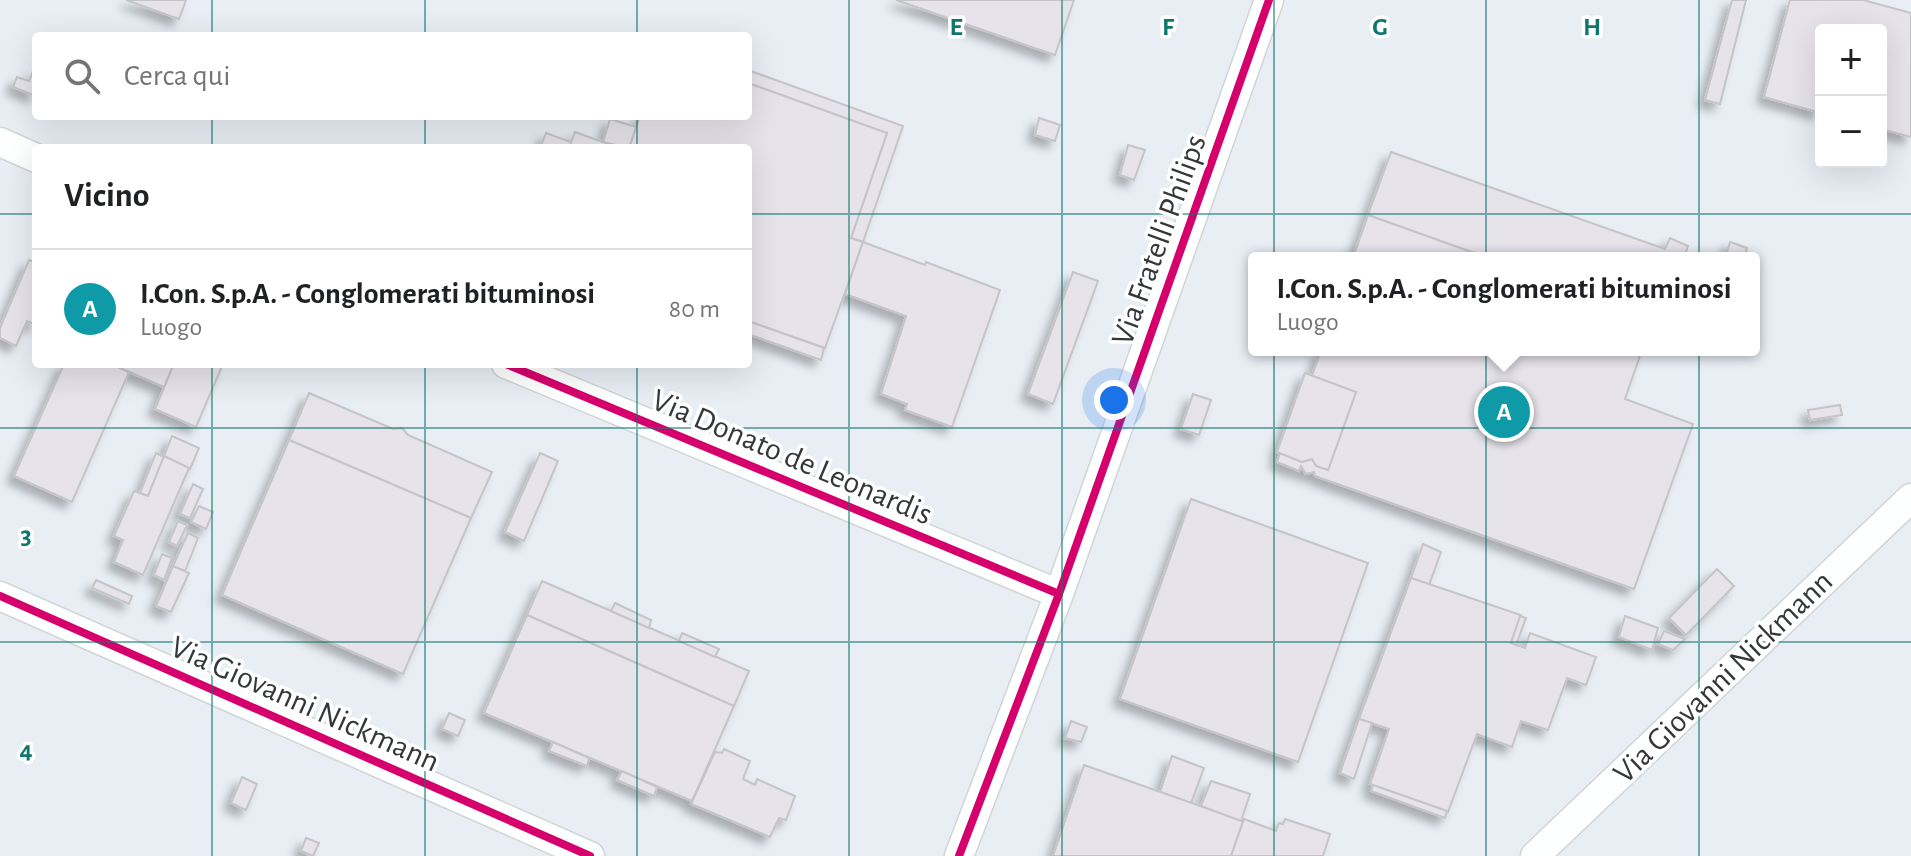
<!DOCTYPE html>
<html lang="it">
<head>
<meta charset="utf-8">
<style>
  :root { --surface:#fff; --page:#f2f2f2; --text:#202124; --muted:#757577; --line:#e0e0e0; --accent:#7a7c7e }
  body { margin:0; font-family:"Alegreya Sans",sans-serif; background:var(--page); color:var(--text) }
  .controls { position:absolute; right:24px; top:24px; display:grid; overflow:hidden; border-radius:8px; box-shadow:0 8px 32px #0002 }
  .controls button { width:72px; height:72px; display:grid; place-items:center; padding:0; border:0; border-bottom:2px solid var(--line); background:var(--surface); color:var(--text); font:40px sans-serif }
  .you { position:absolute; left:1114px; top:400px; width:28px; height:28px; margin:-20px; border:6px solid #fff; border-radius:50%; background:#1a73e8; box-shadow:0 0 0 12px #1a73e833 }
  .badge { display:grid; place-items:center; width:52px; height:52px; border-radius:50%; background:var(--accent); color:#fff; font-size:26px; font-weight:700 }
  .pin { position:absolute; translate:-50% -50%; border:4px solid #fff; box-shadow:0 2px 8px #0006 }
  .popup { position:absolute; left:1248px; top:252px; width:512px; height:104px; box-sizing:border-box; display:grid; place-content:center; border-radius:8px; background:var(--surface); filter:drop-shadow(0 2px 6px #0005); font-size:26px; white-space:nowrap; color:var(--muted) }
  .popup b { font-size:30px; color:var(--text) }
  .popup::after { content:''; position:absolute; left:50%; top:100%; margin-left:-16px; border:16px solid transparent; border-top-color:var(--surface) }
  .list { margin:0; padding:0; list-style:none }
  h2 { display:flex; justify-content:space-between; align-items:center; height:104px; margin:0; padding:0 32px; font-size:34px }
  h2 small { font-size:26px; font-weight:400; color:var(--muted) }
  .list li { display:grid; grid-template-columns:52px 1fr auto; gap:24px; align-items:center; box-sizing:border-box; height:120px; padding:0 32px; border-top:2px solid var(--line) }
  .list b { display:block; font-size:30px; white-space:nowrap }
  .list p { margin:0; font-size:26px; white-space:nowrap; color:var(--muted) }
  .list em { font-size:26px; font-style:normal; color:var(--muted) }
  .icon { flex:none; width:44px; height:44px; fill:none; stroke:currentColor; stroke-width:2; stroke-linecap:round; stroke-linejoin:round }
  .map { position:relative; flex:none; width:1911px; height:856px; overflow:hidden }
  .search { position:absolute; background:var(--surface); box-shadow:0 8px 32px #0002; left:32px; top:32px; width:720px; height:88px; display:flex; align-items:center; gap:20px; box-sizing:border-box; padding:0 28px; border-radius:8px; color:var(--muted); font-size:30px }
  .panel { position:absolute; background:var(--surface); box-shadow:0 8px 32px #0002; left:32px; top:144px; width:720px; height:224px; border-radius:8px }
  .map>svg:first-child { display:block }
  .built { fill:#e8eef4; fill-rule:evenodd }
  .building { fill:#e6e3ea; stroke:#c5c4c6; stroke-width:2; filter:url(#shadow) }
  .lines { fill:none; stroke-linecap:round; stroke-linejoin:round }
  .minor-casing { stroke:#d3d4d5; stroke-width:31 }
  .minor { stroke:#feffff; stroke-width:28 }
  .cycleway-casing { stroke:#fff; stroke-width:13 }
  .cycleway { stroke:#d6006c; stroke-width:8 }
  .grid { fill:none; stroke:#0f766e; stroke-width:2; stroke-opacity:0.55 }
  .labels { text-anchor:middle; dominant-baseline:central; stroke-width:7; stroke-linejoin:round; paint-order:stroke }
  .street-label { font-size:32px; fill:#353739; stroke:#fff }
  .grid-label { font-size:26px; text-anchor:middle; font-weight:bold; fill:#0f766e; stroke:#fff; stroke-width:7; stroke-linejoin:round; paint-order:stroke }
</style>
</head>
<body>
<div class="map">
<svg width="1911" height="856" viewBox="0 0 1911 856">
  <defs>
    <filter id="shadow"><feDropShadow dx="-7" dy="7" stdDeviation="4" flood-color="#0004"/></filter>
  </defs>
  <rect width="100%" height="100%" fill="#fbfcfd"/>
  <path class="built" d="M0,0H1911V856H0ZM1821,30H1881V162H1821ZM36,36H748V116H36ZM36,148H748V364H36ZM1254,258H1754V350H1254Z"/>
  <g class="building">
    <path d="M126,0H186L179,19Z"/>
    <path d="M896,0H1074L1055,55Z"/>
    <path d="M1732,0H1746L1720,104L1705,100Z"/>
    <path d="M1790,0H1863L1911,13V137L1881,129V30H1821V113L1764,97Z"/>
    <path d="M748,70L903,126L863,242L851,238L887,133L748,83Z"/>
    <path d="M33,71L36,72V96L13,87L17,77L29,81Z"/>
    <path d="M748,83L887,133L851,238L863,242L825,348L748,321V148H629L640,116H748Z"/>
    <path d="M1039,118L1060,125L1055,141L1035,135Z"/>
    <path d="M610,119L636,127L629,148L603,142Z"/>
    <path d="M575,132L603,142L621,148H569Z"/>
    <path d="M546,133L571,142L569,148H540Z"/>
    <path d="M1128,145L1145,150L1134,180L1120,175Z"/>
    <path d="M1391,152L1665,249L1670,238L1688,246L1684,258H1488L1368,215Z"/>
    <path d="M1368,215L1488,258H1353Z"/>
    <path d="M863,242L925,265L926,262L1000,290L952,427L905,410L907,404L881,394L906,316L845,294Z"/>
    <path d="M1730,242L1747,248L1744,258H1725Z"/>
    <path d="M29,260L36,263V325L27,321L16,346L0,338V328Z"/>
    <path d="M1073,272L1098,281L1053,404L1028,394Z"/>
    <path d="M748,321L824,348L821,360L748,334Z"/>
    <path d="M1321,350H1642L1625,399L1693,424L1634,589L1315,476L1314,472L1306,474L1301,466L1299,471L1277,462L1280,453L1302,462L1312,459L1316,466L1328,470L1356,392L1312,376Z"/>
    <path d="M64,364H111L129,372L72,502L14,476Z"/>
    <path d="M111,364H174L164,387Z"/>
    <path d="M174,364H223L196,427L155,409Z"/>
    <path d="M1305,373L1356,392L1328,470L1316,466L1312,459L1302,462L1277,452Z"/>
    <path d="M309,393L393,429L402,428L408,435L492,472L471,518L289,440Z"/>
    <path d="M1193,394L1211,400L1199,435L1181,429Z"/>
    <path d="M1840,405L1842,415L1810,420L1808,410Z"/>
    <path d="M172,436L199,448L190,469L164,456Z"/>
    <path d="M289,440L471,518L403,674L222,595Z"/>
    <path d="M156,453L164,457L148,496L140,493Z"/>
    <path d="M540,453L558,461L524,541L505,532Z"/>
    <path d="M164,456L189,468L143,575L114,562L123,540L114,536L134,491L148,496Z"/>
    <path d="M193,484L203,489L190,518L180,514Z"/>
    <path d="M1191,499L1368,563L1298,762L1120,699Z"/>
    <path d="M199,506L213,512L206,529L191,522Z"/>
    <path d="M178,521L187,525L177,546L169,542Z"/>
    <path d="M188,533L198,538L185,571L173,566Z"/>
    <path d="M1423,544L1441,552L1429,585L1411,578Z"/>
    <path d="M162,554L172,558L164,580L154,575Z"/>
    <path d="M173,566L189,573L171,612L156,606Z"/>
    <path d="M1717,569L1734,586L1686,635L1669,618Z"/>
    <path d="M1411,578L1521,615L1511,643L1525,648L1530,633L1596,657L1586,685L1567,678L1548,730L1521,721L1512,747L1477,734L1448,812L1370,784L1389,729L1359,719Z"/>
    <path d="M96,580L132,596L129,604L92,588Z"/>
    <path d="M542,581L749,671L734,706L527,615Z"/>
    <path d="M615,603L651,620L649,628L611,611Z"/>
    <path d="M527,615L734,706L692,801L484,713Z"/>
    <path d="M1520,616L1526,618L1516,645L1511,643Z"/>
    <path d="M1625,616L1658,628L1652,650L1619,637Z"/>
    <path d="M1664,631L1685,639L1673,650L1658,644Z"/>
    <path d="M682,633L719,649L715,657L679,641Z"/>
    <path d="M449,713L465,720L458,736L442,729Z"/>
    <path d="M1359,719L1372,723L1354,779L1340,773Z"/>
    <path d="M1071,721L1087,727L1081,742L1065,738Z"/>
    <path d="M553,742L589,758L587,766L549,751Z"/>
    <path d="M724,749L750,761L743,779L755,785L757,779L795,796L786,820L779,818L770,837L691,804L715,752L722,753Z"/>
    <path d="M1172,756L1204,768L1191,803L1160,792Z"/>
    <path d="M1084,765L1243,821L1231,856H1053Z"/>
    <path d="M622,771L657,787L654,796L617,780Z"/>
    <path d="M242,777L257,784L246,810L231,803Z"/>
    <path d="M1211,781L1250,794L1241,821L1201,806Z"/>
    <path d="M1373,785L1447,811L1445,818L1371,791Z"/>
    <path d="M1244,819L1276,831L1279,823L1283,824L1285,819L1330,834L1323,856H1231Z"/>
    <path d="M306,838L319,843L313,856L301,851Z"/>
  </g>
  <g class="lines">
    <g class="minor-casing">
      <g id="minor">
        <path d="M0,142L36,158"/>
        <path d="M506,364L1059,594"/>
        <path d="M0,596L590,856"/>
        <path d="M959,856L1059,594L1269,0"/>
        <path d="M1535,856L1911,498"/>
      </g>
    </g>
    <use href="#minor" class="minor"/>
    <g class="cycleway-casing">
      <g id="cycleway">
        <path d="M506,364L1059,594"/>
        <path d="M0,596L590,856"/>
        <path d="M959,856L1059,594L1269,0"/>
      </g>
    </g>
    <use href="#cycleway" class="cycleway"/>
  </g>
  <path class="grid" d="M212,0V36M425,0V36M637,0V36M849,0V856M1062,0V856M1274,0V856M1486,0V856M1699,0V856M212,116V148M425,116V148M637,116V148M0,214H36M748,214H1911M212,364V856M425,364V856M637,364V856M0,428H1911M0,642H1911"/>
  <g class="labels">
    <g class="street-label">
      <text transform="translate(1159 240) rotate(-70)">Via Fratelli Philips</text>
      <text transform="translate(792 457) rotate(23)">Via Donato de Leonardis</text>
      <text transform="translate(1723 677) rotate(-44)">Via Giovanni Nickmann</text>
      <text transform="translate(305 704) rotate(24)">Via Giovanni Nickmann</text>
    </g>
  </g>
  <g class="grid-label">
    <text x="956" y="35">E</text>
    <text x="1168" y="35">F</text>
    <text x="1380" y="35">G</text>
    <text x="1592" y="35">H</text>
    <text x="26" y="544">3</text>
    <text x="26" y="758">4</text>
  </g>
</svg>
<div class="controls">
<button>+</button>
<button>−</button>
</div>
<div class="you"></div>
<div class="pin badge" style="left:1504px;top:412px;background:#0f9aa8">A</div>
<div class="popup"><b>I.Con. S.p.A. - Conglomerati bituminosi</b>Luogo</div>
<div class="search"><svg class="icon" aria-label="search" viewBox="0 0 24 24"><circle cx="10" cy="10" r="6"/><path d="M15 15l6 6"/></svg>Cerca qui</div>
<section class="panel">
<h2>Vicino<small></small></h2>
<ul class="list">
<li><span class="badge" style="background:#0f9aa8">A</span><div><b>I.Con. S.p.A. - Conglomerati bituminosi</b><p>Luogo</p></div><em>80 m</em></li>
</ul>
</section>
</div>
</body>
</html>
